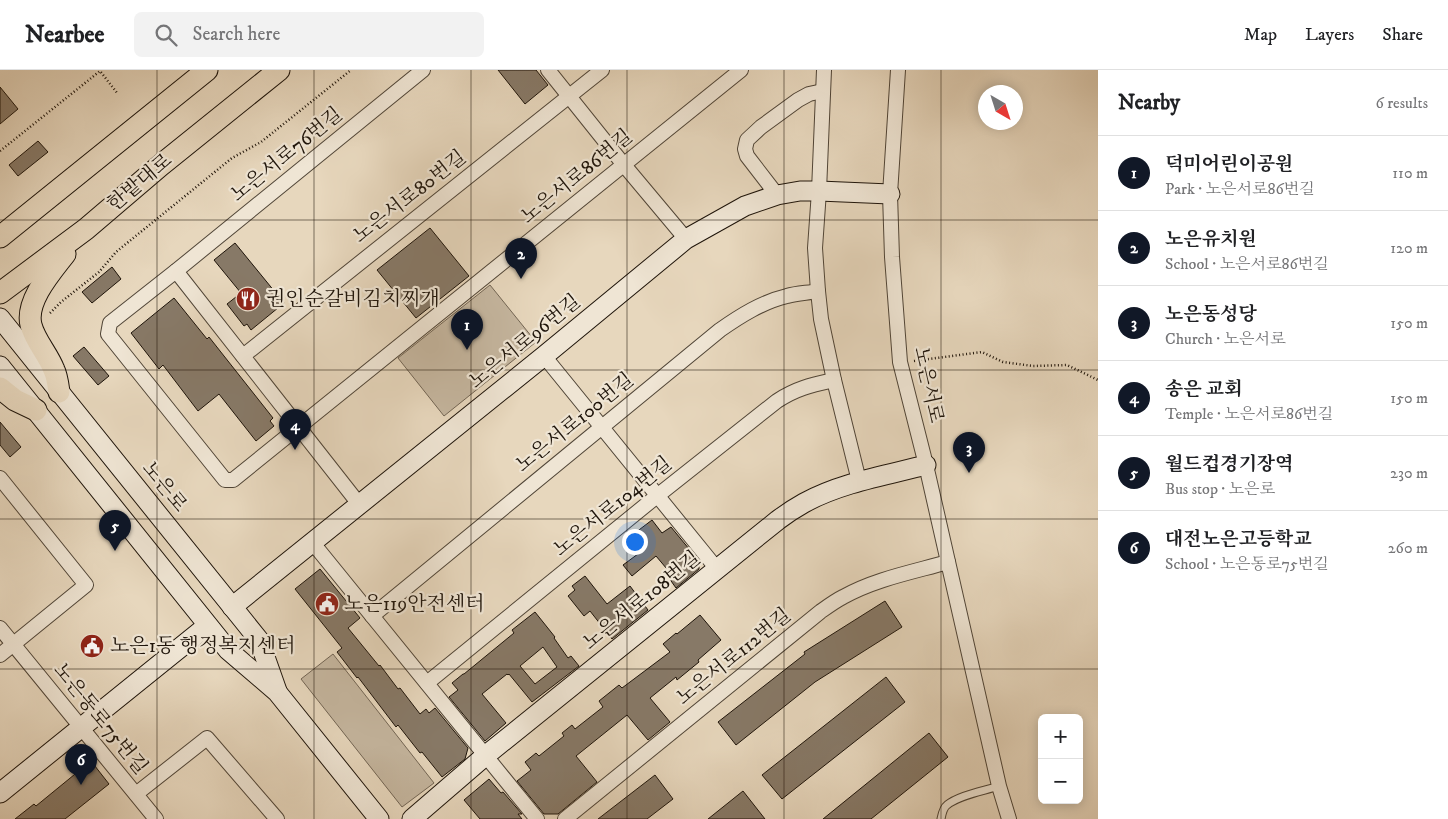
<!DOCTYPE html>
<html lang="en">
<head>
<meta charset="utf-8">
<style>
  :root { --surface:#fff; --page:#f2f2f2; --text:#202124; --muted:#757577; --line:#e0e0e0; --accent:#111827 }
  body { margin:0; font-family:"IM FELL DW Pica","Noto Serif KR",serif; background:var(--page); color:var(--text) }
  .controls { position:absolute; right:15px; bottom:15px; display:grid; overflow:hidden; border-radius:8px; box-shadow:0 2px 12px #0003 }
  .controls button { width:45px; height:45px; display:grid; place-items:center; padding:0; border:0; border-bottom:1px solid var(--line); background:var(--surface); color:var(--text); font:25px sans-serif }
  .compass { position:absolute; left:978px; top:15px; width:45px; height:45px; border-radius:50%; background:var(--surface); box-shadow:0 2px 12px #0003; rotate:141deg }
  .you { position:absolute; left:634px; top:471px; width:18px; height:18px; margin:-12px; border:4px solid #fff; border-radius:50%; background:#1a73e8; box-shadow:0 0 0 8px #1a73e833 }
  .badge { display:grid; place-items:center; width:32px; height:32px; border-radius:50%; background:var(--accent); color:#fff; font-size:16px; font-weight:700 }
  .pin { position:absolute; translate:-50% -41px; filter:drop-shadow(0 1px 2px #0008) }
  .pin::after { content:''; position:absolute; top:26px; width:18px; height:15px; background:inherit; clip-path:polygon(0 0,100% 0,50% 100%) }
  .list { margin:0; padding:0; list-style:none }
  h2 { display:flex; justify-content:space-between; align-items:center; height:65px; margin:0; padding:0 20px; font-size:21px }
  h2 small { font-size:16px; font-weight:400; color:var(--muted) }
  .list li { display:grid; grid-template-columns:32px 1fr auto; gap:15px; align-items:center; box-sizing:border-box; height:75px; padding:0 20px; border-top:1px solid var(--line) }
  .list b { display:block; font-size:19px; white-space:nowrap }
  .list p { margin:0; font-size:16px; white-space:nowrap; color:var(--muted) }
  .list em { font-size:16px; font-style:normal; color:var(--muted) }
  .icon { flex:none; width:28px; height:28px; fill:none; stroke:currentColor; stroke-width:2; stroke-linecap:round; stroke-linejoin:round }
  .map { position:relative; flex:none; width:1098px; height:749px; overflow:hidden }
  header { display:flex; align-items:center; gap:30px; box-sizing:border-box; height:70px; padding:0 25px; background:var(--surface); border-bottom:1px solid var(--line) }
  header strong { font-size:24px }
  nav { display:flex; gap:28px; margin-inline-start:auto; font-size:18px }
  .search { width:350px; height:45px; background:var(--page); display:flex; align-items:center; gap:12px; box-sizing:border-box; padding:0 18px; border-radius:8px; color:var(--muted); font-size:19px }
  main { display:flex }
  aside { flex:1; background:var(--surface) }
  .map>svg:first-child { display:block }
  .green { fill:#c5b69f; stroke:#726554 }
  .building { fill:#877967; stroke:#1e140a; fill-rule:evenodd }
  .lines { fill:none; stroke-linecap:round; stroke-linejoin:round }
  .lane-casing { stroke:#504537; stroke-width:9 }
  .street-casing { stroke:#504537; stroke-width:16 }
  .secondary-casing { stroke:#1e140a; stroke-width:21 }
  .primary-casing { stroke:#1e140a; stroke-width:23 }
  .path { stroke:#1e140a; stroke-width:2.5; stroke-dasharray:1 2.5; stroke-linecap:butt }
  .lane { stroke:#efe5d4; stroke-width:7 }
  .street { stroke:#efe5d4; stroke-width:14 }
  .secondary { stroke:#efe5d4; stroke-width:19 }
  .primary { stroke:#e7d7bd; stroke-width:21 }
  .grid { fill:none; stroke:#1e140a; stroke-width:1; stroke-opacity:0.55 }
  .labels { text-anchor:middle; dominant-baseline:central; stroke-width:4.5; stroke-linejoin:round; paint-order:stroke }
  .street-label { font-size:20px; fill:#1e140a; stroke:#efe5d4 }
  .poi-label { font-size:20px; fill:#1e140a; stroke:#efe5d4; text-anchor:start }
</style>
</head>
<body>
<header>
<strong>Nearbee</strong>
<div class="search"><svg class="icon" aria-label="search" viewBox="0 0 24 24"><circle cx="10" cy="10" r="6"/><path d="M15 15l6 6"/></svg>Search here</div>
<nav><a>Map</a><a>Layers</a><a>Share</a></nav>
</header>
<main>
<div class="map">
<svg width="1098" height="749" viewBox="0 0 1098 749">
  <rect width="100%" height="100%" fill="#e7d7bd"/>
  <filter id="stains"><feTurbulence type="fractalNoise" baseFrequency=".004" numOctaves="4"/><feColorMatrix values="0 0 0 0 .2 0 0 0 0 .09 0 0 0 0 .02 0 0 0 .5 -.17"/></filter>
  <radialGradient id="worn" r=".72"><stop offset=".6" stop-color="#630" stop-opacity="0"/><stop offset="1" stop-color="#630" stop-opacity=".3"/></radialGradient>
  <g class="green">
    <path d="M490,215L536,272L444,346L398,288Z"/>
    <path d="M333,584L434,713L402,737L301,609Z"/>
  </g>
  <g class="building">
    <path d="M498,0H536L548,15L525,34Z"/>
    <path d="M0,17L18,39L0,54Z"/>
    <path d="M38,71L48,82L18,106L9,95Z"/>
    <path d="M430,158L469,206L416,248L377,200Z"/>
    <path d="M235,173L284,233L251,260L247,254L244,256L227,234L241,223L214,190Z"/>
    <path d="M112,197L121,209L92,233L82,222Z"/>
    <path d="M174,228L207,269L209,267L273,348L270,351L274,356L256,371L219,324L198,341L163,295L159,299L131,263Z"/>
    <path d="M84,277L109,306L98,315L73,286Z"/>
    <path d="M0,352L21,377L10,387L0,375Z"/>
    <path d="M652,450L662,463L671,457L699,491V499L676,518L669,508L672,505L656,486L632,506L623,495L642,481L631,466Z"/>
    <path d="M320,499L360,548L348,558L379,596L380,595L398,619L400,618L420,644L426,639L429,643L435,638L468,678L465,689L442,707L422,682L420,683L398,655L396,657L358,607L357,608L337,582L342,578L295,519Z"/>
    <path d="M585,506L607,534L630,516L648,540L612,569L590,541L584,546L568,526L575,520L572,516Z"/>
    <path d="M885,531L902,557L815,612L736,675L718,652L805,584L804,582Z"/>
    <path d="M535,542L555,567L554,568L568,588L571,586L579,596L532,632L509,604L508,605L507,604L482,624L506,653L485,671L449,627L458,620L452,613L463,604H464L514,563L512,560ZM543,577L557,597L535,614L520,596Z"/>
    <path d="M700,545L721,570L698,590L699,592L677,610L676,607L650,628L670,652L648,670L627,645L576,686L597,712L558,744H544L517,711L531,700L525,692L536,683L539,686L564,666L562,663L572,655L575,659L603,637L599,631L619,615L622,618L670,582L663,574L676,563L677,564Z"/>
    <path d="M886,607L905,632L782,729L762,705Z"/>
    <path d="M929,663L948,687L871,749H823Z"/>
    <path d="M91,691L109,714L65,749H15L34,734L36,736Z"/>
    <path d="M655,705L673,729L647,749H598Z"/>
    <path d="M489,709L501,723L503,722L522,744H518L522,749H480L464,730Z"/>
    <path d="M743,721L765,749H708Z"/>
  </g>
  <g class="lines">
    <g class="lane-casing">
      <path id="lane" d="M941,749C942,744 943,738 947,735C959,725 984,721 999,716"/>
    </g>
    <g class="street-casing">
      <g id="street">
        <path d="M423,0L176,201L110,253L108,264L225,410H233L741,0"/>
        <path d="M548,0L624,95L686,169"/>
        <path d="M824,0L819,121L815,178L818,221L821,249L834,310L859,411"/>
        <path d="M898,0L890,124L892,187L900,292L926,395L999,716L1009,749"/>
        <path d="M777,125L747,86L745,79L747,70L761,57L798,30L809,24L823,21"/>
        <path d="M176,201L359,434"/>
        <path d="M243,286L602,0"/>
        <path d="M544,286L717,499"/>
        <path d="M0,408L86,515L0,585"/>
        <path d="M312,472L537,749"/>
        <path d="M372,546L720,260C740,246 762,232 787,226C797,223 808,223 818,221"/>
        <path d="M0,558L156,749"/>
        <path d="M427,613L657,426L777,331C797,318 812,315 834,310"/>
        <path d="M136,724L207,668L277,749"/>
        <path d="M565,749L820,542C827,537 835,531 843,527C875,509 913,502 948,492"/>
      </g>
    </g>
    <g class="secondary-casing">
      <g id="secondary">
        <path d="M0,248L259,570L277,621"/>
        <path d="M0,296L228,580L277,622L379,749"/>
        <path d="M232,537L544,286L686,169L745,136L777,125L800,121H819L890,124"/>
        <path d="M0,723L207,556"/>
        <path d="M412,749L485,686L778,450C786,444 795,438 804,433C840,413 887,405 926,395"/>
      </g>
    </g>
    <g class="primary-casing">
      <g id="primary">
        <path d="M0,167L207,0"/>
        <path d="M0,223L86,159L161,95L279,0"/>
        <path d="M0,318L15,330L36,340"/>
        <path d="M59,322C58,315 57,306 54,300C48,284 35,271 31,255C25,231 52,201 65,184"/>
      </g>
    </g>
    <g class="path">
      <path d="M0,81L100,1L118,24"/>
      <path d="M50,243L61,232L99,202L116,182L232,88L261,72L351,0"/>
      <path d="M914,291L982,282L1003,292L1033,296L1067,295L1098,310"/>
    </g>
    <use href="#lane" class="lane"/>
    <use href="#street" class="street"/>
    <use href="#secondary" class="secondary"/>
    <use href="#primary" class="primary"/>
  </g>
  <path class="grid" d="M157,0V749M314,0V749M471,0V749M627,0V749M784,0V749M941,0V749M0,150H1098M0,300H1098M0,449H1098M0,599H1098"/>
  <defs>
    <g id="restaurant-disc" transform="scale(1.25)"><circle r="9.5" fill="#8f2418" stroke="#efe5d4"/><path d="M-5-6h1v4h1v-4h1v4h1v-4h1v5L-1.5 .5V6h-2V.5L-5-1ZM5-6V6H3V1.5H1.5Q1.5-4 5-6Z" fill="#fff"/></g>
    <g id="civic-disc" transform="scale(1.25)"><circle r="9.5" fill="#8f2418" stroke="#efe5d4"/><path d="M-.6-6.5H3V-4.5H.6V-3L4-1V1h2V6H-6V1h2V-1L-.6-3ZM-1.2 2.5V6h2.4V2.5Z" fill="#fff"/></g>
  </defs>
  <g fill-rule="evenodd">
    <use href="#restaurant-disc" x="248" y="229"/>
    <use href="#civic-disc" x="327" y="534"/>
    <use href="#civic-disc" x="92" y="576"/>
  </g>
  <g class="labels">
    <g class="street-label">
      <text transform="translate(287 85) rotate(-39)">노은서로76번길</text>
      <text transform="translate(577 107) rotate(-39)">노은서로86번길</text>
      <text transform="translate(140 113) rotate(-40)">한밭대로</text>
      <text transform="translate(410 127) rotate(-38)">노은서로80번길</text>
      <text transform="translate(525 272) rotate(-39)">노은서로96번길</text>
      <text transform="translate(928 315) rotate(78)">노은서로</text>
      <text transform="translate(575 353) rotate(-39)">노은서로100번길</text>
      <text transform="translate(164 417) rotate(51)">노은로</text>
      <text transform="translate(613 437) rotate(-39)">노은서로104번길</text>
      <text transform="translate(642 531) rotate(-39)">노은서로108번길</text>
      <text transform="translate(734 587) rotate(-39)">노은서로112번길</text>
      <text transform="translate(100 649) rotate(51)">노은동로75번길</text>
    </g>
    <g class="poi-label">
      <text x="266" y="229">권인순갈비김치찌개</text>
      <text x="344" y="534">노은119안전센터</text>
      <text x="110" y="576">노은1동 행정복지센터</text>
    </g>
  </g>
  <rect width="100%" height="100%" filter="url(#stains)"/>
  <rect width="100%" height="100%" fill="url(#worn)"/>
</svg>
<div class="controls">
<button>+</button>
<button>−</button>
</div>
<svg class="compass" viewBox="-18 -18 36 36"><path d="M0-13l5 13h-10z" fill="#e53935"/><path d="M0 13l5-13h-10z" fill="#757577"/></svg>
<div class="you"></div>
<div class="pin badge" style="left:467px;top:280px">1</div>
<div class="pin badge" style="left:521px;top:209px">2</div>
<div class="pin badge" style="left:969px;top:403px">3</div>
<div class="pin badge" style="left:295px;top:380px">4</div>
<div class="pin badge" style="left:115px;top:481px">5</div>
<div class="pin badge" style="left:81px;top:715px">6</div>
</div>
<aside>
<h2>Nearby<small>6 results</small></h2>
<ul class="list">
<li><span class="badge">1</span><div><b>덕미어린이공원</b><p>Park · 노은서로86번길</p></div><em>110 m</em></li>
<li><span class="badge">2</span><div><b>노은유치원</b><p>School · 노은서로86번길</p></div><em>120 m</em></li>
<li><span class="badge">3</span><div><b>노은동성당</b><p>Church · 노은서로</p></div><em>150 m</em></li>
<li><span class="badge">4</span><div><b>송은 교회</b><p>Temple · 노은서로86번길</p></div><em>150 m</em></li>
<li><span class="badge">5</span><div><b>월드컵경기장역</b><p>Bus stop · 노은로</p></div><em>230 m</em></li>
<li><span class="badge">6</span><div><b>대전노은고등학교</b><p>School · 노은동로75번길</p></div><em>260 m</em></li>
</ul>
</aside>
</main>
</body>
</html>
